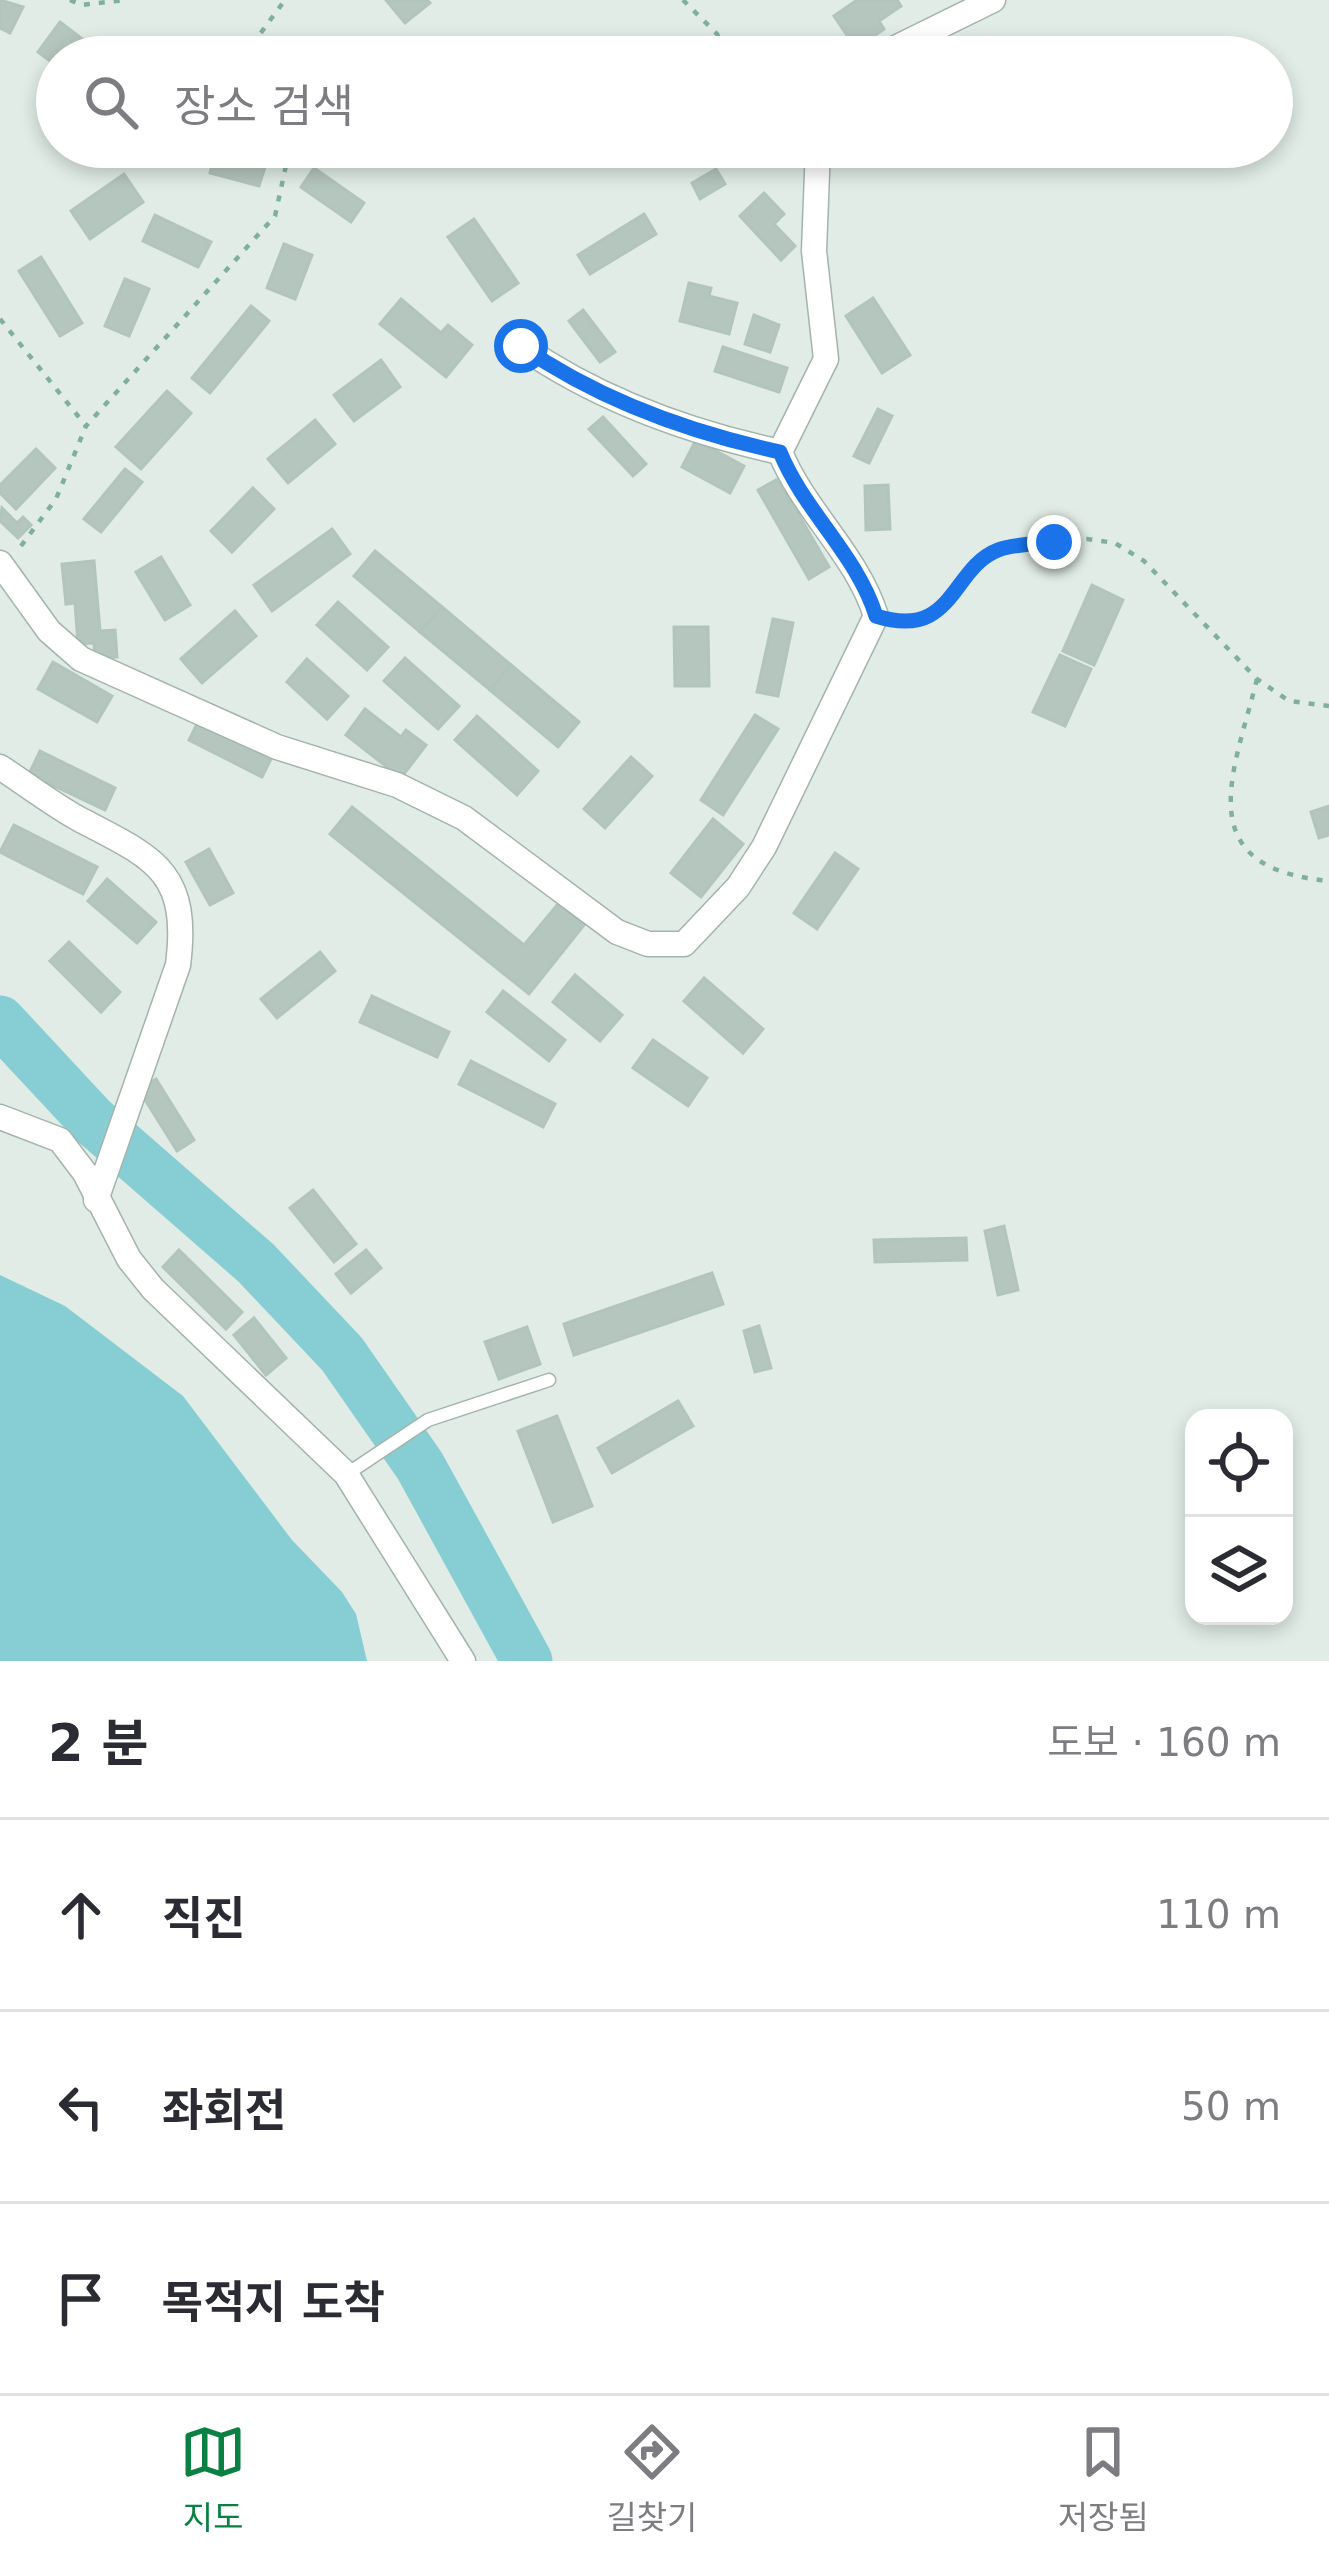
<!DOCTYPE html>
<html lang="ko">
<head>
<meta charset="utf-8">
<style>
  :root { --surface:#fff; --page:#f2f2f3; --text:#2b2b33; --muted:#7c7c81; --line:#e1e1e2; --accent:#0b8043 }
  body { margin:0; font-family:"DejaVu Sans","Noto Sans KR",sans-serif; background:var(--page); color:var(--text) }
  .controls { position:absolute; right:36px; bottom:36px; display:grid; overflow:hidden; border-radius:24px; box-shadow:0 6px 18px #0003 }
  .controls button { width:108px; height:108px; display:grid; place-items:center; padding:0; border:0; border-bottom:3px solid var(--line); background:var(--surface); color:var(--text); font:60px sans-serif }
  .stop { position:absolute; width:36px; height:36px; margin:-27px; border:9px solid #1a73e8; border-radius:50%; background:#fff }
  .stop.end { background:#1a73e8; border-color:#fff; box-shadow:0 3px 12px #0008 }
  .list { margin:0; padding:0; list-style:none }
  h2 { display:flex; justify-content:space-between; align-items:center; height:156px; margin:0; padding:0 48px; font-size:51px }
  h2 small { font-size:39px; font-weight:400; color:var(--muted) }
  .list li { display:grid; grid-template-columns:78px 1fr auto; gap:36px; align-items:center; box-sizing:border-box; height:192px; padding:0 48px; border-top:3px solid var(--line) }
  .list b { display:block; font-size:45px; white-space:nowrap }
  .list em { font-size:39px; font-style:normal; color:var(--muted) }
  .icon { flex:none; width:66px; height:66px; fill:none; stroke:currentColor; stroke-width:2; stroke-linecap:round; stroke-linejoin:round }
  .map { position:relative; flex:none; width:1329px; height:1661px; overflow:hidden }
  .search { position:absolute; background:var(--surface); box-shadow:0 6px 18px #0003; left:36px; right:36px; top:36px; height:132px; display:flex; align-items:center; gap:30px; box-sizing:border-box; padding:0 42px; border-radius:66px; color:var(--muted); font-size:45px }
  .sheet { height:732px; background:var(--surface) }
  nav { display:flex; justify-content:space-around; align-items:center; box-sizing:border-box; height:168px; border-top:3px solid var(--line); background:var(--surface); font-size:33px; color:var(--muted) }
  nav a { display:grid; justify-items:center; gap:6px }
  nav .on { color:var(--accent) }
  .map>svg:first-child { display:block }
  .water { fill:#86ced3 }
  .lines { fill:none; stroke-linecap:round; stroke-linejoin:round }
  .river { stroke:#86ced3; stroke-width:51 }
  .building { fill:#b5c6be; stroke:#b2c5bc; stroke-width:3 }
  .service-casing { stroke:#a3b4ac; stroke-width:15 }
  .minor-casing { stroke:#a3b4ac; stroke-width:27 }
  .path { stroke:#80b09d; stroke-width:4.5; stroke-dasharray:6 9; stroke-linecap:butt }
  .service { stroke:#fff; stroke-width:12 }
  .minor { stroke:#fff; stroke-width:24 }
  .route { stroke:#1a73e8; stroke-width:15 }
</style>
</head>
<body>
<div class="map">
<svg width="1329" height="1661" viewBox="0 0 1329 1661">
  <rect width="100%" height="100%" fill="#e0ece5"/>
  <path class="water" d="M0,1275L65,1306L183,1396L292,1540L342,1592L356,1614L367,1661H0Z"/>
  <g class="lines">
    <path class="river" d="M0,1021L92,1120L256,1263L342,1354L420,1466L527,1661"/>
  </g>
  <g class="building">
    <path d="M0,0L23,7L10,33L0,28Z"/>
    <path d="M386,0H427L430,3L405,23Z"/>
    <path d="M857,0H897L901,6L879,21L884,29L856,49L834,16Z"/>
    <path d="M60,22L106,57H57V66L38,52Z"/>
    <path d="M215,154L265,167L259,186L210,173Z"/>
    <path d="M314,168L364,203L351,222L301,187Z"/>
    <path d="M716,169L725,184L700,199L692,183Z"/>
    <path d="M124,174L143,202L90,239L71,211Z"/>
    <path d="M764,193L784,214L774,224L795,246L781,260L740,216Z"/>
    <path d="M644,214L656,234L590,274L578,255Z"/>
    <path d="M155,215L211,242L198,267L143,241Z"/>
    <path d="M474,219L518,283L492,301L448,237Z"/>
    <path d="M284,244L312,255L295,299L267,288Z"/>
    <path d="M41,257L82,323L60,336L19,271Z"/>
    <path d="M125,279L149,289L129,336L105,326Z"/>
    <path d="M689,283L711,288L709,296L737,303L729,334L680,321Z"/>
    <path d="M873,298L910,355L882,373L846,316Z"/>
    <path d="M401,299L441,333L448,325L472,345L446,377L380,324Z"/>
    <path d="M251,306L269,321L210,393L192,378Z"/>
    <path d="M583,310L615,352L600,362L569,321Z"/>
    <path d="M754,315L779,325L770,352L745,344Z"/>
    <path d="M723,347L787,368L779,392L715,371Z"/>
    <path d="M381,360L400,387L354,421L334,395Z"/>
    <path d="M167,391L191,413L141,469L116,447Z"/>
    <path d="M878,409L892,416L869,463L854,456Z"/>
    <path d="M603,417L646,464L633,476L589,429Z"/>
    <path d="M315,420L335,444L288,483L268,459Z"/>
    <path d="M696,440L744,466L730,493L682,467Z"/>
    <path d="M36,449L55,468L16,509L0,493V485Z"/>
    <path d="M125,469L142,482L101,532L84,519Z"/>
    <path d="M778,479L829,567L809,579L758,490Z"/>
    <path d="M888,485L890,529L866,530L865,486Z"/>
    <path d="M253,488L274,509L232,552L211,531Z"/>
    <path d="M2,508L17,523L23,517L31,525L18,538L0,521Z"/>
    <path d="M332,529L350,554L272,611L254,585Z"/>
    <path d="M375,551L442,607L420,632L354,576Z"/>
    <path d="M161,557L190,605L165,620L136,572Z"/>
    <path d="M94,561L100,631L115,630L117,657L95,659L94,643L78,644L75,603L66,604L62,564Z"/>
    <path d="M1092,585L1123,600L1094,665L1063,651Z"/>
    <path d="M338,602L388,647L367,670L317,625Z"/>
    <path d="M442,607L511,665L490,690L420,632Z"/>
    <path d="M235,611L256,636L202,683L181,659Z"/>
    <path d="M773,619L793,623L778,696L757,692Z"/>
    <path d="M674,627H708L709,686H675Z"/>
    <path d="M1060,655L1091,669L1065,726L1033,712Z"/>
    <path d="M405,658L459,706L438,729L384,681Z"/>
    <path d="M307,659L348,696L327,719L287,682Z"/>
    <path d="M53,662L112,696L97,722L38,689Z"/>
    <path d="M511,665L579,722L558,747L490,690Z"/>
    <path d="M365,709L401,737L406,730L426,745L401,778L346,735Z"/>
    <path d="M755,715L778,729L723,815L701,800Z"/>
    <path d="M477,716L538,771L517,795L455,740Z"/>
    <path d="M199,720L272,757L262,777L189,740Z"/>
    <path d="M40,751L115,788L105,810L29,774Z"/>
    <path d="M631,757L652,776L605,828L584,809Z"/>
    <path d="M1329,806V835L1319,838L1311,812Z"/>
    <path d="M352,807L524,945L558,904L584,925L529,994L330,834Z"/>
    <path d="M713,819L743,844L701,897L671,873Z"/>
    <path d="M14,825L97,867L83,894L0,852Z"/>
    <path d="M209,849L233,893L210,905L186,862Z"/>
    <path d="M835,853L858,869L817,929L794,913Z"/>
    <path d="M107,879L156,922L137,943L88,901Z"/>
    <path d="M69,942L120,992L101,1012L50,961Z"/>
    <path d="M320,952L335,971L277,1018L261,999Z"/>
    <path d="M575,975L622,1015L600,1041L553,1002Z"/>
    <path d="M704,978L763,1029L743,1053L684,1001Z"/>
    <path d="M503,991L565,1040L549,1061L487,1012Z"/>
    <path d="M372,996L449,1032L437,1057L360,1022Z"/>
    <path d="M653,1040L707,1078L688,1106L633,1068Z"/>
    <path d="M471,1061L555,1104L543,1127L459,1084Z"/>
    <path d="M156,1079L194,1140L177,1151L139,1090Z"/>
    <path d="M313,1190L356,1244L334,1262L290,1208Z"/>
    <path d="M1004,1226L1018,1290L998,1295L985,1231Z"/>
    <path d="M966,1238L967,1260L875,1262L874,1240Z"/>
    <path d="M179,1250L242,1312L226,1329L163,1267Z"/>
    <path d="M366,1250L381,1268L351,1293L336,1274Z"/>
    <path d="M712,1273L723,1304L574,1355L564,1324Z"/>
    <path d="M254,1318L286,1358L266,1375L234,1335Z"/>
    <path d="M759,1326L771,1368L755,1372L744,1331Z"/>
    <path d="M527,1327L540,1364L499,1379L485,1342Z"/>
    <path d="M678,1401L693,1426L612,1473L598,1448Z"/>
    <path d="M557,1416L592,1506L553,1522L518,1431Z"/>
  </g>
  <g class="lines">
    <g class="service-casing">
      <path id="service" d="M347,1474L428,1420L549,1380"/>
    </g>
    <g class="minor-casing">
      <g id="minor">
        <path d="M877,57L993,0"/>
        <path d="M521,346C599,400 688,432 780,452"/>
        <path d="M0,563L49,631L81,659L277,747L397,785L464,818L617,932L648,944H684L738,887L764,847L876,616C857,555 804,511 780,452L826,359L814,251L818,147"/>
        <path d="M0,767C26,784 52,804 79,819C154,858 190,871 178,965L96,1200"/>
        <path d="M0,1117L60,1140L85,1173L129,1259L153,1289L346,1474L463,1661"/>
      </g>
    </g>
    <g class="path">
      <path d="M70,0L81,5L126,0"/>
      <path d="M683,0L717,34L727,57"/>
      <path d="M243,57L285,0"/>
      <path d="M0,319L86,426"/>
      <path d="M21,546L56,499L86,426L275,216L290,147"/>
      <path d="M904,621L945,604L995,550L1087,539L1115,543L1144,561L1257,679L1289,701L1329,706"/>
      <path d="M1257,679C1234,772 1187,868 1329,881"/>
    </g>
    <use href="#service" class="service"/>
    <use href="#minor" class="minor"/>
  </g>
  <g class="lines">
    <path class="route" d="M521,346C599,400 688,432 780,452C804,511 857,555 876,616C954,641 951,568 998,550C1014,544 1036,544 1054,542"/>
  </g>
</svg>
<div class="controls">
<button><svg class="icon" aria-label="locate" viewBox="0 0 24 24"><circle cx="12" cy="12" r="6"/><path d="M12 2v4M12 18v4M2 12h4M18 12h4"/></svg></button>
<button><svg class="icon" aria-label="layers" viewBox="0 0 24 24"><path d="M12 4l9 5-9 5-9-5zM3 14l9 5 9-5"/></svg></button>
</div>
<div class="stop" style="left:521px;top:346px"></div>
<div class="stop end" style="left:1054px;top:542px"></div>
<div class="search"><svg class="icon" aria-label="search" viewBox="0 0 24 24"><circle cx="10" cy="10" r="6"/><path d="M15 15l6 6"/></svg>장소 검색</div>
</div>
<section class="sheet">
<h2>2 분<small>도보 · 160 m</small></h2>
<ul class="list">
<li><svg class="icon" aria-label="ahead" viewBox="0 0 24 24"><path d="M12 20V5M6 11l6-6 6 6"/></svg><div><b>직진</b></div><em>110 m</em></li>
<li><svg class="icon" aria-label="left" viewBox="0 0 24 24"><path d="M17 20v-9H6M10 6l-5 5 5 5"/></svg><div><b>좌회전</b></div><em>50 m</em></li>
<li><svg class="icon" aria-label="arrive" viewBox="0 0 24 24"><path d="M6 21V4h12l-3 4 3 4H6"/></svg><div><b>목적지 도착</b></div></li>
</ul>
</section>
<nav>
<a class="on"><svg class="icon" aria-label="map" viewBox="0 0 24 24"><path d="M3 6l6-2 6 2 6-2v14l-6 2-6-2-6 2zM9 4v14M15 6v14"/></svg>지도</a>
<a><svg class="icon" aria-label="directions" viewBox="0 0 24 24"><path d="M12 3l9 9-9 9-9-9zM9 14v-3h6M13 9l2 2-2 2"/></svg>길찾기</a>
<a><svg class="icon" aria-label="saved" viewBox="0 0 24 24"><path d="M7 4h10v16l-5-4-5 4z"/></svg>저장됨</a>
</nav>
</body>
</html>
